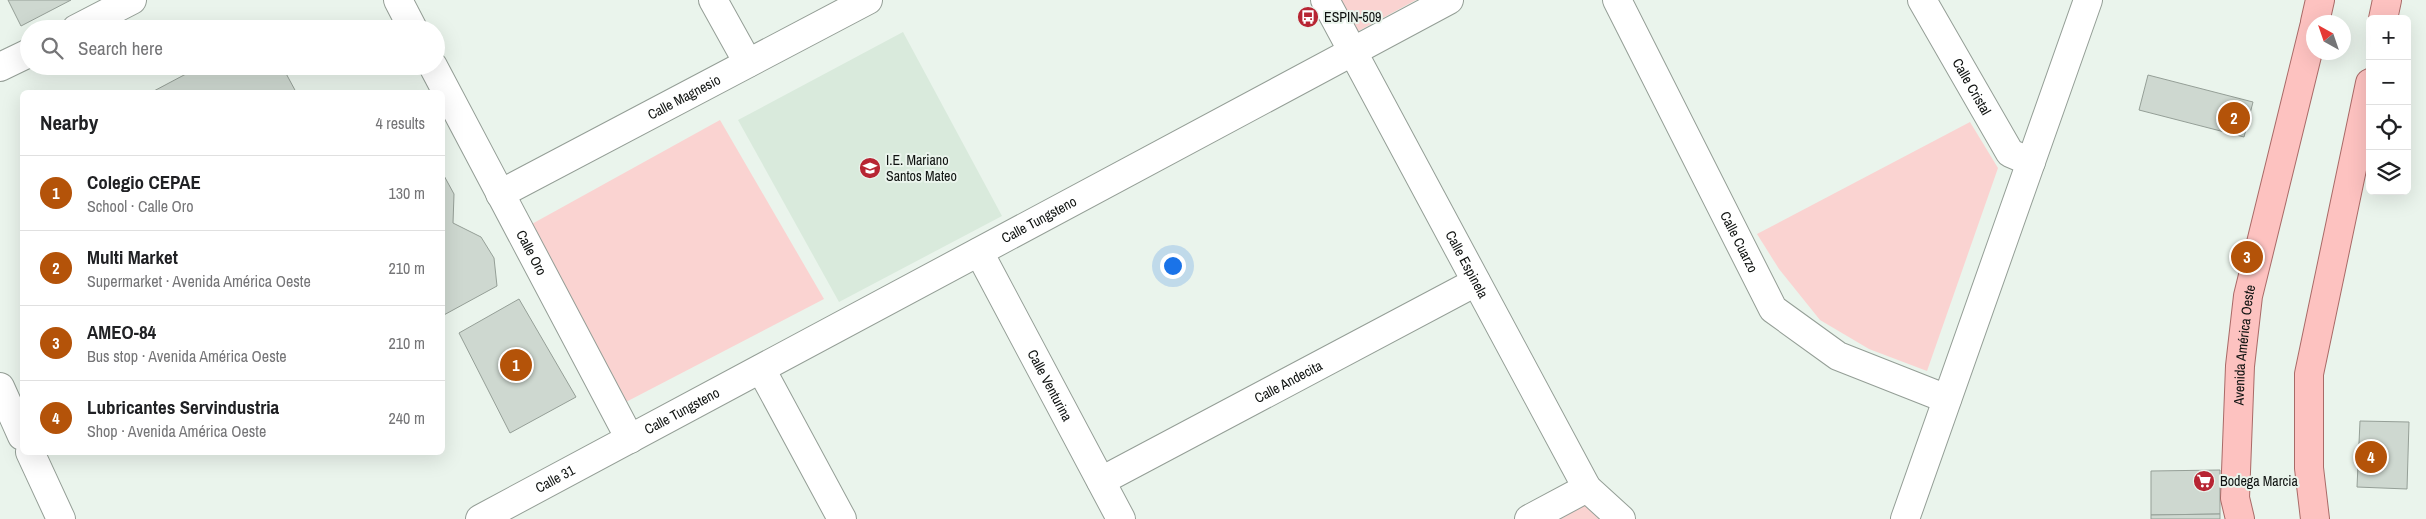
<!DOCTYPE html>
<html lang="en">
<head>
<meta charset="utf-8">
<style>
  :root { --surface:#fff; --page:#f6f6f6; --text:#202124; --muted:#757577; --line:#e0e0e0; --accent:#b45309 }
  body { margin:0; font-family:"Archivo Narrow",sans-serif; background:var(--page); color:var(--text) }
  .controls { position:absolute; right:15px; top:15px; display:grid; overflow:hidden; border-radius:8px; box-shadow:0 5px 20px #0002 }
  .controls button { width:45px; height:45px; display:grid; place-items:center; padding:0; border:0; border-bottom:1px solid var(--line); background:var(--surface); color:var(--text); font:25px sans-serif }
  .compass { position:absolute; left:2306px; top:15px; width:45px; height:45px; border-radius:50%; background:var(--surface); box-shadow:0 5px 20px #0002; rotate:320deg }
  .you { position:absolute; left:1172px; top:265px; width:18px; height:18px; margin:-12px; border:4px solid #fff; border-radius:50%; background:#1a73e8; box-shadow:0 0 0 8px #1a73e833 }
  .badge { display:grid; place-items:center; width:32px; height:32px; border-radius:50%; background:var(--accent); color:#fff; font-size:16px; font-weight:700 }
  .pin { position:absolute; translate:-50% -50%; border:2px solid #fff; box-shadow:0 1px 5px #0006 }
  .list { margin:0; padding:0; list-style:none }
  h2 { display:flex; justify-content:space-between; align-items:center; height:65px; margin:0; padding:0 20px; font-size:21px }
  h2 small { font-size:16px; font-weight:400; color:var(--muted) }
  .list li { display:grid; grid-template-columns:32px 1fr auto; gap:15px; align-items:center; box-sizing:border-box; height:75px; padding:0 20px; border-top:1px solid var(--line) }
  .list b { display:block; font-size:19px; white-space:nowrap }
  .list p { margin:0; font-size:16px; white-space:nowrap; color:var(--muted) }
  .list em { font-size:16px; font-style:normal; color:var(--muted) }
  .icon { flex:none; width:28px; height:28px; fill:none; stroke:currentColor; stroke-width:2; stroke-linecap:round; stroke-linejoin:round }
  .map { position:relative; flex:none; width:2426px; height:519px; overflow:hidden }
  .search { position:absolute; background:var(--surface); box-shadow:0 5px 20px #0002; left:20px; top:20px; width:425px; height:55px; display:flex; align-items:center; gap:12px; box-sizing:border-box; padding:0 18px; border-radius:28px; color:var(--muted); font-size:19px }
  .panel { position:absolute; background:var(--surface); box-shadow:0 5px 20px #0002; left:20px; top:90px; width:425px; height:365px; border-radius:8px }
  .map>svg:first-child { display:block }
  .built { fill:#d9eadc }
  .green { fill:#fad3d1 }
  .building { fill:#ced8d0; stroke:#959f97 }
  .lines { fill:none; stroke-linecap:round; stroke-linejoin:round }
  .minor-casing { stroke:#949e96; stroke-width:30 }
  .major-casing { stroke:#a96a67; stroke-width:30 }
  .minor { stroke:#fff; stroke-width:28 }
  .major { stroke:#fdc2c0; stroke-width:28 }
  .labels { text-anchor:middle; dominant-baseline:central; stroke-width:4; stroke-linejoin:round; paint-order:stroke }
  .poi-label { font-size:14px; fill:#0f1210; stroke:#eaf4ec; text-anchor:start }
  .street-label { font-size:14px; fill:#0f1210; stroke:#eaf4ec }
</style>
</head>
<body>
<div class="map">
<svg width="2426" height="519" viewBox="0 0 2426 519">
  <rect width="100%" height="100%" fill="#eaf4ec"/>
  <path class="built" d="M903,32L1002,216L839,302L738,120Z"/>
  <g class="green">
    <path d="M1336,0H1416L1353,34Z"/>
    <path d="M720,120L824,299L624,403L521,230Z"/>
    <path d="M1970,122L1998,168L1927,371L1869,349L1820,320L1779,269L1757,234Z"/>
    <path d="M1587,488L1621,519H1529Z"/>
  </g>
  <g class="building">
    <path d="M8,0H71L21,26Z"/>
    <path d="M201,66H282L296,92H152Z"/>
    <path d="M2148,75L2253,102L2244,137L2139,110Z"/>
    <path d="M442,172L454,194L453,223L481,237L494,258L497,286L442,316Z"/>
    <path d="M519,299L576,397L510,433L459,333Z"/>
    <path d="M2360,421L2409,422L2407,489L2357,487Z"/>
    <path d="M2220,470V514L2151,515V471Z"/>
    <path d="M2220,514V519H2151V515Z"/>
  </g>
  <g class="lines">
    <g class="minor-casing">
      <g id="minor">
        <path d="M398,0L413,29"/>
        <path d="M713,0L748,63"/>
        <path id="s1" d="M1325,0L1587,488L1621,519"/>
        <path id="s2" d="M1617,0L1773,309L1838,356L1947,399"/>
        <path id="s3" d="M1922,0L2010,153L2031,162"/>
        <path d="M76,29L132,0"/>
        <path id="s4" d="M433,66L630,439"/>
        <path d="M0,67L29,53"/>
        <path id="s5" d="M500,194L868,0"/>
        <path id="s6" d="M979,252L1121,519"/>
        <path d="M761,369L842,519"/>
        <path d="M0,387L22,436"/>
        <path d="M30,452L61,519"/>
        <path id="s7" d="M1101,481L1476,282"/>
        <path id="s8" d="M480,519L1449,0"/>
        <path d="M1529,519L1587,488"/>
        <path d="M1905,519L2088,0"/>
      </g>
    </g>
    <g class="major-casing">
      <g id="major">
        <path d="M2383,19L2387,0"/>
        <path d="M2315,22L2320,0"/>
        <path id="s9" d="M2240,519L2235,498L2240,366L2248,296L2314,27"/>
        <path d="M2315,519L2309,468V374L2370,83"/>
      </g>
    </g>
    <use href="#minor" class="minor"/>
    <use href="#major" class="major"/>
  </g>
  <defs>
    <g id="bus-disc" transform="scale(1.125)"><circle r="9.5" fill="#b72533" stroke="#eaf4ec"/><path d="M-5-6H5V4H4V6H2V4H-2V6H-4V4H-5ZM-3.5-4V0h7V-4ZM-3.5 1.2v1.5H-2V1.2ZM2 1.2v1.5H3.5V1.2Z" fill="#fff"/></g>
    <g id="school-disc" transform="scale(1.125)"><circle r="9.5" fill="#b72533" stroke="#eaf4ec"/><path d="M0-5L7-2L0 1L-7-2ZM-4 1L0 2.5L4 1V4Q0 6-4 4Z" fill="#fff"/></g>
    <g id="supermarket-disc" transform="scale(1.125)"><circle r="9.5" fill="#b72533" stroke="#eaf4ec"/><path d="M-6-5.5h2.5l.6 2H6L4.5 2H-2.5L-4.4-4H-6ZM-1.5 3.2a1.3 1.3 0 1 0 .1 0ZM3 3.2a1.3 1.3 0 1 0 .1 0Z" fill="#fff"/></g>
  </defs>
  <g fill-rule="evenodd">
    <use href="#bus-disc" x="1308" y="17"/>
    <use href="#school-disc" x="870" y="168"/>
    <use href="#supermarket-disc" x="2204" y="481"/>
  </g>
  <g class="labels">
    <g class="poi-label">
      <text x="1324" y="17">ESPIN-509</text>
      <text x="886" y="160">I.E. Mariano<tspan x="886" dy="16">Santos Mateo</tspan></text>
      <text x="2220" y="481">Bodega Marcia</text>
    </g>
    <g class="street-label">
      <text stroke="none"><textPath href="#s3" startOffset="100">Calle Cristal</textPath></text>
      <text stroke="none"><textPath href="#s5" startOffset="208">Calle Magnesio</textPath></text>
      <text stroke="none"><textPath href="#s8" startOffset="634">Calle Tungsteno</textPath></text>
      <text stroke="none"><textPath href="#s2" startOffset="271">Calle Cuarzo</textPath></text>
      <text stroke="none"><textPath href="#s4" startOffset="211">Calle Oro</textPath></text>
      <text stroke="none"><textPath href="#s1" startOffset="300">Calle Espinela</textPath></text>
      <text stroke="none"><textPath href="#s9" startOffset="175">Avenida América Oeste</textPath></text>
      <text stroke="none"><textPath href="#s7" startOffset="212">Calle Andecita</textPath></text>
      <text stroke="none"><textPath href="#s6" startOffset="151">Calle Venturina</textPath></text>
      <text stroke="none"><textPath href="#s8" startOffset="229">Calle Tungsteno</textPath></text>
      <text stroke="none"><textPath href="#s8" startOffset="85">Calle 31</textPath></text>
    </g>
  </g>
</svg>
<div class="controls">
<button>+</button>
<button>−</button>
<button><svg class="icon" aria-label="locate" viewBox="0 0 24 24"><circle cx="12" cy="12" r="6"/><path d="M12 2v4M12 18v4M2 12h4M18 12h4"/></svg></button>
<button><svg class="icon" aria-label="layers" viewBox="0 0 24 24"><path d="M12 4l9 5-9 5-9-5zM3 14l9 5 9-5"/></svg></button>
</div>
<svg class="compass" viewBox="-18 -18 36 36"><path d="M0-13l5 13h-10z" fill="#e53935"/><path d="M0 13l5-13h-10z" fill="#757577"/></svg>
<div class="you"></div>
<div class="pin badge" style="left:516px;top:365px">1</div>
<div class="pin badge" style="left:2234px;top:118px">2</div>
<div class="pin badge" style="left:2247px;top:257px">3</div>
<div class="pin badge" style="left:2371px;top:457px">4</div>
<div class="search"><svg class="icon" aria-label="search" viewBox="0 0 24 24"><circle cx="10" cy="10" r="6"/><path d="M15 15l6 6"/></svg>Search here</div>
<section class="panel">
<h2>Nearby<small>4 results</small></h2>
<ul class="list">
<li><span class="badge">1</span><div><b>Colegio CEPAE</b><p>School · Calle Oro</p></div><em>130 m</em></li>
<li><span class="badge">2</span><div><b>Multi Market</b><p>Supermarket · Avenida América Oeste</p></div><em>210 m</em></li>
<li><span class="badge">3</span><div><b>AMEO-84</b><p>Bus stop · Avenida América Oeste</p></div><em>210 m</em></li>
<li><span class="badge">4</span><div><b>Lubricantes Servindustria</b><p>Shop · Avenida América Oeste</p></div><em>240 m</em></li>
</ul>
</section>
</div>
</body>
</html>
